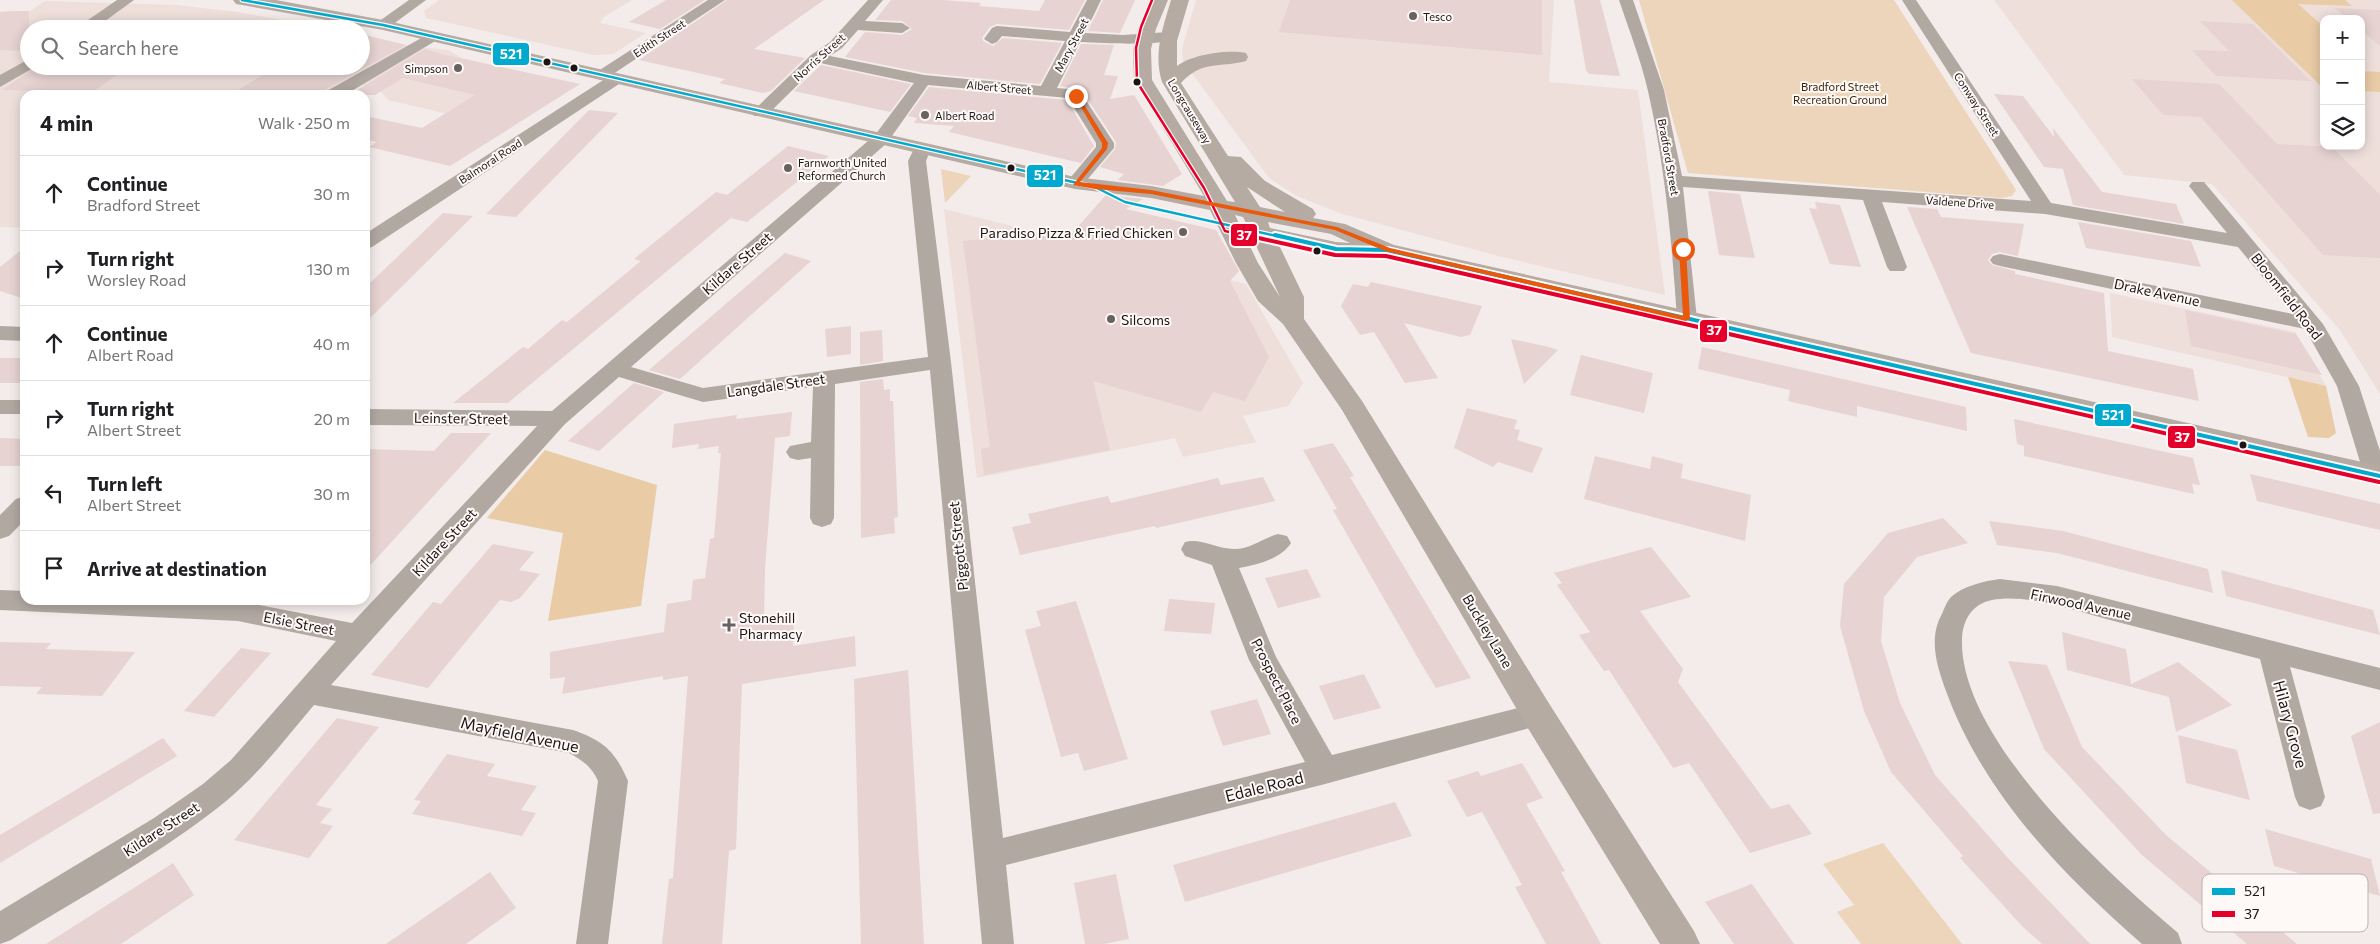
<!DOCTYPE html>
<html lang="en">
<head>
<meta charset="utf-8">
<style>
  :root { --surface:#fff; --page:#f2f2f2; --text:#202124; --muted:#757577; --line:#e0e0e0 }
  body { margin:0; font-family:Commissioner,sans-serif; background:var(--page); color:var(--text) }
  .controls { position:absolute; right:15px; top:15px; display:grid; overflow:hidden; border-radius:10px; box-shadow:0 2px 12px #0003 }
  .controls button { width:45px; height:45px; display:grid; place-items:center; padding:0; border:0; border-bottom:1px solid var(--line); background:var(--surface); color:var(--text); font:25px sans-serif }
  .stop { position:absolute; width:15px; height:15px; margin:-11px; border:4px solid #ea580c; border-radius:50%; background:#fff }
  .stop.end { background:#ea580c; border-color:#fff; box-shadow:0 1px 5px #0008 }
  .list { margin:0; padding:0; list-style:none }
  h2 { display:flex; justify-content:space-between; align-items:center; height:65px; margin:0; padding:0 20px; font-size:21px }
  h2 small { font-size:16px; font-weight:400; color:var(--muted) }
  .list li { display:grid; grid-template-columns:32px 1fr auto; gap:15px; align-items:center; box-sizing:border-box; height:75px; padding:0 20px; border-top:1px solid var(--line) }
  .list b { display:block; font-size:19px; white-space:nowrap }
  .list p { margin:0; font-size:16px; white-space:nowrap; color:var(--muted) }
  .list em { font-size:16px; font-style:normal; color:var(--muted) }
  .icon { flex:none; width:28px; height:28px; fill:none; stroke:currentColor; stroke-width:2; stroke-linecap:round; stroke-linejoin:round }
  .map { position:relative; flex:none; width:2380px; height:944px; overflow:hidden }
  .search { position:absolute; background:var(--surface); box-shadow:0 2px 12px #0003; left:20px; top:20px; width:350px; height:55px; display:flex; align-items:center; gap:12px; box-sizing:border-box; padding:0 18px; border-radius:28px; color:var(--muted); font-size:19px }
  .panel { position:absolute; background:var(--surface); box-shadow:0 2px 12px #0003; left:20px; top:90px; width:350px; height:515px; border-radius:15px }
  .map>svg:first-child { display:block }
  .built { fill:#eedfdb; fill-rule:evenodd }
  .green { fill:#ecd5ba }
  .forest { fill:#e9cba6 }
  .building { fill:#e6d3d2 }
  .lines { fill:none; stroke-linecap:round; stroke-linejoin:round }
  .street { fill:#b2a8a2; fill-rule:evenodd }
  .primary { fill:#b5aba3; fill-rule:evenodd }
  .bus-1-far1-casing { stroke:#fef9f7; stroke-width:5 }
  .bus-1-casing { stroke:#fef9f7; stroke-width:8 }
  .bus-2-far1-casing { stroke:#fef9f7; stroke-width:5 }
  .bus-2-casing { stroke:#fef9f7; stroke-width:8 }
  .bus-1-far1 { stroke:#00a9ce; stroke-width:2.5 }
  .bus-1 { stroke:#00a9ce; stroke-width:4 }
  .bus-2-far1 { stroke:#e4002b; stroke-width:2.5 }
  .bus-2 { stroke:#e4002b; stroke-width:4 }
  .route { fill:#ea580c }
  .poi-dot { fill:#676160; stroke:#fef9f7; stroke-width:2 }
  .bus-dot { fill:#1b1615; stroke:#fef9f7; stroke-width:2 }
  .labels { text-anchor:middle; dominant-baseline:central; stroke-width:4; stroke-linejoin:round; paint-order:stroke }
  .far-poi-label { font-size:11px; fill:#1b1615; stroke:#fef9f7; text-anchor:start }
  .far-street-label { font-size:11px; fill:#1b1615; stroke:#fef9f7 }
  .far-park-label { font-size:11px; fill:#3a2708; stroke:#fef9f7 }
  .poi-label { font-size:14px; fill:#1b1615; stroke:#fef9f7; text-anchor:start }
  .street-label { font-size:14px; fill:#1b1615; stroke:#fef9f7 }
  .near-street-label { font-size:16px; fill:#1b1615; stroke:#fef9f7 }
  .key { fill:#fef9f7; stroke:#bab5b3; stroke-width:1 }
  .key-label { font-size:14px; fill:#1b1615 }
  .line-badge { stroke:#fef9f7; stroke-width:2 }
  .badge-label { font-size:14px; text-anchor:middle; font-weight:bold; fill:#fff }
</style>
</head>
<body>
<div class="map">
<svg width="2380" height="944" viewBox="0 0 2380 944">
  <rect width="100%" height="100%" fill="#f3ecea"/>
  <g class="built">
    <path d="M439,0H632L604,17L600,23L646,33L613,54L593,55L426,18L424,11Z"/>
    <path d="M1196,0H1554L1549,82L1638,90L1665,295L1502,257L1339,213L1295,195L1269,178L1183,61L1182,49Z"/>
    <path d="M1994,0H2380V394L2340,330L2212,184L2124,175ZM2324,19H2361V146H2324Z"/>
    <path d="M45,1L176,5L238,12L332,29H29V66H361V34L408,46L448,50L462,58L526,73L461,117L388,100L381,91L360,85L342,95H25V228L0,227V31Z"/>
    <path d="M944,209L1246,284L1303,383L1288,406L1243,416L1256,442L1183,457L1175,438L977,478Z"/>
    <path d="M2110,293L2295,332L2326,386L2112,337Z"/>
  </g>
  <g class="green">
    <path d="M1639,0H1894L2016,190L2012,196L2002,198L1688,173Z"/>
    <path d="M941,169L971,176L945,203Z"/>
    <path d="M1883,843L1962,944H1861L1837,912L1854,905L1823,864Z"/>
  </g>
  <g class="forest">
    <path d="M2232,0H2345L2352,6L2298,4L2324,27V89Z"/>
    <path d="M2361,71L2380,72V92L2361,91Z"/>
    <path d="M2288,377L2326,386L2336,433L2329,438L2308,437Z"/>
    <path d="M545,450L657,485L641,606L548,621L563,533L487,518Z"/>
  </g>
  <g class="building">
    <path d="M666,0H705L660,29L629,22Z"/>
    <path d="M727,0H824L754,49L805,58L771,91L763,93L719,83L725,79L639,60Z"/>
    <path d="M891,0H944L981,3L979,6L1039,11L1045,0H1085L1069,30L997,24L990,27L982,38L983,41L993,46L1003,38L1062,43L1040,84L924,73L845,57L865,32L902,35L912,29L902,21L875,20Z"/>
    <path d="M1103,0H1135L1120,33L1088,31Z"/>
    <path d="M1290,0H1542V55L1279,32Z"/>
    <path d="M1574,0H1600L1620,76L1589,74L1586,70Z"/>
    <path d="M2335,8L2380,10V46L2361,30V19H2348Z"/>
    <path d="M12,11H29V51L0,50V12Z"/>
    <path d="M2200,21L2253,24L2311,81L2216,76L2192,50L2229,51Z"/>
    <path d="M361,34L406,45L326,89L323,95H230L277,66H361Z"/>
    <path d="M1081,44L1114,45L1104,75L1118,76L1110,99L1134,95L1182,174L1163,186L1118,180L1124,174L1100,167L1115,149L1116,142L1081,89L1060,86Z"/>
    <path d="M425,49L441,54L580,84L450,166L369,147L377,142L365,139V116L422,128L475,95L403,78L375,95H349Z"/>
    <path d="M821,65L911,84L890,112L794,91Z"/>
    <path d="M37,66H129L89,95H38L43,91L2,90Z"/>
    <path d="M2132,79L2219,84L2277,144L2332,147L2380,195V258L2323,255L2201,117L2163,115Z"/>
    <path d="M929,87L1067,100L1094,146L1081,163L949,132L954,126L914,123L917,118L908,116Z"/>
    <path d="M1994,94L2023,96L2054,137L2053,128L2102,192L2176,204L2184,224L2073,205L2063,169L2044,167Z"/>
    <path d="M589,110L618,113L516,217L486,214Z"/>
    <path d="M788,146L829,156L747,222L731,218L508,403H453L523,347L528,349L562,320L567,322L641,261L634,259L716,192L727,195Z"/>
    <path d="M1708,191L1740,194L1755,258L1719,255Z"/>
    <path d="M1106,195L1143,199L1126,209L1216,230L1239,271L1230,281L1269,357L1245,401L1213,392L1201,412L1093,381L1110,450L984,475L981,449L990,447L963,241L1040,233L1066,240Z"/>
    <path d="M1815,202L1840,205L1861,267L1830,264L1809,208L1817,209Z"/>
    <path d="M1907,207L1937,209L1941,217L2024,224L2018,256L2000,252L1992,254L1988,260L1992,265L2015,271V274L2104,293L2108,351L2193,369L2199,401L1971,353Z"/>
    <path d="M443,213L473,216L365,323V288Z"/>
    <path d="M2078,222L2191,241L2201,267L2086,248Z"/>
    <path d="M25,247V299L0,291V267Z"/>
    <path d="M785,253L811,261L680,379L649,370Z"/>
    <path d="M1371,282L1482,306L1470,335L1461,337L1404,323L1438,378L1405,383L1374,332L1360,335L1341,306L1353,284L1368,287Z"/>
    <path d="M2185,310L2296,334L2322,375L2191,346Z"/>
    <path d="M851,326V354L827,357L825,329Z"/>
    <path d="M882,330L883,361L860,365V332Z"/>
    <path d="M1511,339L1545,346L1558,350L1524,384Z"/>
    <path d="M1702,347L1966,407L1967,431L1857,406V417L1788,401L1790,390L1698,369Z"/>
    <path d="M1581,355L1653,373L1644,413L1570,395Z"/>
    <rect x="0" y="358" width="25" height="25"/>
    <path d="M883,379L884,390L890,389V401H893L898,517L894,518L895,533L861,538L860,382Z"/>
    <path d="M634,383L664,392L599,451L568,441Z"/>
    <path d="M1467,408L1517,420L1514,429L1520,430L1517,440L1543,448L1532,473L1498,462L1493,467L1454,448Z"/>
    <path d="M792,412L790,436L775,438L765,569L764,619L794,615L793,646L855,636L856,666L742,684L736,849L729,851L722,944H662L669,879L673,878L688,676L663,680V676L562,694L565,677L550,679V652L664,632L667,604L691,600L693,580L705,578L710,539L714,538L721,453H718L719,446L698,449L699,444L672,448L674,424L737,415L736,419Z"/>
    <path d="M2014,419L2193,458L2200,485L2192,484L2194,494L2024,456V446L2017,444Z"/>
    <path d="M451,433H491L365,571V449L434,451Z"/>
    <path d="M0,438L25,439V466H0Z"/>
    <path d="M1333,443L1354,476L1350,477L1471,678L1436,688L1422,665L1333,510L1337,509L1303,450Z"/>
    <path d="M1595,456L1650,469L1652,456L1683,464L1681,478L1751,495L1745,541L1584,499Z"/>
    <path d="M2250,474L2380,504V530L2257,501Z"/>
    <path d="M1263,477L1275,501L1156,528L1155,526L1020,555L1012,527L1031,523L1028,514L1071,504L1108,496L1111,503L1218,478L1221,485Z"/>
    <path d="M1943,518L1968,543L1917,557L1884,597L1881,641L1900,703L1935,775L2007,857L2090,944H2042L2023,927L1960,858L1963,856L1891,772L1864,711L1840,626L1844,584L1888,533Z"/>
    <path d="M1989,521L2063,531L2208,569L2213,593L2057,553L1997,545Z"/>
    <path d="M493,544L534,552L519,570L540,574L520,598L511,602L500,600L428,688L371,675L433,602L441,604Z"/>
    <path d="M1651,547L1691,597L1640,611L1683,669L1678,682L1771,809L1789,804L1812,834L1750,853L1689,763L1673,768L1609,670L1604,671L1579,635L1590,632L1557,585L1562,583L1554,573Z"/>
    <path d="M1307,569L1321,597L1278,608L1265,578Z"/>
    <path d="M2221,570L2373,610L2380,635L2226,596Z"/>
    <path d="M1169,599L1215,603L1211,634L1164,631Z"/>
    <path d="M1076,601L1128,759L1084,771L1078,753L1061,757L1025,630L1041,626L1036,611Z"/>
    <path d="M2062,632L2126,649L2131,684L2178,662L2232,705L2176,732L2169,697L2067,670Z"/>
    <path d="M0,642L51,643L46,649L135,652L102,696L36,694L42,687L0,686Z"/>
    <path d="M241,648L271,653L214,717L184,711Z"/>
    <path d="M2008,661L2047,665L2082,747L2167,836L2297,944H2247L2142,855L2044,749Z"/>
    <path d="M908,670L924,944H861L854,679Z"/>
    <path d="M1364,674L1381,708L1334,720L1319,686Z"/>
    <path d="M1257,699L1271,734L1223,746L1210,711Z"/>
    <path d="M337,718L379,727L316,805L332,809L320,823L333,826L309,858L234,840Z"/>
    <path d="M2380,722V813L2373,814L2351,736Z"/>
    <path d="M2178,735L2237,750L2250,800L2186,783Z"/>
    <path d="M163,738L177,756L0,863V835Z"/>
    <path d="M447,754L495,764L487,776L537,786L521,810L536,813L522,836L412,814L421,801L414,800Z"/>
    <path d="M1522,763L1543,798L1526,804L1565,871L1561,872L1601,944H1546L1515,887L1522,885L1482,812L1467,817L1447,781L1478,771L1481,776Z"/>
    <path d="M1395,802L1412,836L1185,902L1173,865Z"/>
    <path d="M2265,829L2371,859L2380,896L2274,866Z"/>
    <path d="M173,863L194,895L121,944H46Z"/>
    <path d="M490,872L516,908L466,944H386Z"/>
    <path d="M1116,874L1129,939L1104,944H1085L1074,883Z"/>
    <path d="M1752,884L1794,944H1734L1705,902Z"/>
  </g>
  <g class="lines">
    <g class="street">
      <path d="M117,0H134L94,29H75Z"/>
      <path d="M409,0H426L388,28H378L375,25L378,22Z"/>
      <path d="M708,0H725L610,76H622L624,79L622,82L372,247L365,249V234L608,77L600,80L592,75Z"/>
      <path d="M868,0H883L865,21L902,23L910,28L902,33L858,30L842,48L830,56L924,75L1041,86L1065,41L1002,36L997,42L992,44L984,39L992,28L997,26L1070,32L1087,0H1101L1085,33L1123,35L1169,32L1177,37C1170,47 1095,43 1080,42L1057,88L1079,90L1114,143V148L1081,187H1069L1066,183L1096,147V143L1068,98L928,85L887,143L631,367L703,388L928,357L908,161L916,145H928L931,149L926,161L951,362L1003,838L1305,762L1249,660L1212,565L1185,556L1181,549L1185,542C1201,538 1217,549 1234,549C1251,549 1263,538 1278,534L1287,536L1291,543C1281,559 1256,565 1239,568L1276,657L1332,755L1538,703L1548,707L1552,715L1548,723L1325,784L1006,865L1014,944H982L930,370L835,384L834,518L831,524L822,527L813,524L810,518L811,458L798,460L790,458L786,452L790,446L811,442L813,387L703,402L619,377L565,424L331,685L573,730C604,741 615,751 628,781L608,944H576L598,781C592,767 582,760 569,753L314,705C286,738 259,774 225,802C162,853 81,897 11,940L0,944V911L154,818L203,784L231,760L336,641L238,621L0,610V590L25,591V600L238,601L352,623L537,426L365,425V409L552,411L875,135L914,83L820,63L766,116H754L752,112L811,55L830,42Z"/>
      <path d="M1619,0H1633L1664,90L1682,176L2031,201L1902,0H1916L2051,203L2227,233L2189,186L2192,182H2204L2323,324L2359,386L2380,451V482L2368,481L2364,475L2337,386L2305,329L2000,266L1993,264L1990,260L1993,256L2000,254L2293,314L2238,247L2045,214L1882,202L1907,267L1904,271H1890L1887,267L1863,200L1683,187L1697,319L1694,323L1687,325L1680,323L1677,319C1672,243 1665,166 1648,91C1641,60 1629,30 1619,0Z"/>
      <path d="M432,32L440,37L437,40L345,95H325L327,91Z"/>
      <path d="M29,59V66L35,67L0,87V75Z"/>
      <path d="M0,326L25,327V341L0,340Z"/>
      <rect x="0" y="400" width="25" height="14"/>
      <path d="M25,496V520L9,536L0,539V515L16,499Z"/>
      <path d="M2000,579L2057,586L2380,668V690L2290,667L2325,797L2321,806L2310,810L2299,806L2295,797L2260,659C2210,646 2160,633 2110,620C2076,611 2027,593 1992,600C1972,604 1963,620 1962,638C1958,738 2107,873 2178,933L2182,944H2142C2062,874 1983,793 1946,691C1937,667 1928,638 1942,614C1944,609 1947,601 1951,597C1963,586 1984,581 2000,579Z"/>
    </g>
    <path class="primary" d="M233,0H276L383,20L1075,177L1151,186L1204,196L1134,80L1133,49L1138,29L1150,0H1168L1156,29L1151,49L1152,80L1227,201L1235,202L1162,82C1153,53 1163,28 1171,0H1189L1177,41V66C1191,55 1227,49 1246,53L1248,57L1246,61C1219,68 1202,60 1181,83L1228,156L1241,157L1265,181L1313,209L1316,214L1313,218L1345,224L1394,245L2380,466V486L1380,255L1336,256L1278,243L1304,297V319L1362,401L1550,705L1694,931L1700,944H1660L1526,725L1342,410L1283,324L1258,301L1236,263L1210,210L1151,198L1075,189L383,30L242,5L236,4ZM1247,187L1285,212L1260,207ZM1235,215L1243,217L1248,227L1245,231L1248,236L1252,237L1280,297L1258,263ZM1268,222L1331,234L1350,243L1336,242L1270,228Z"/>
    <g class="bus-1-far1-casing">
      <path id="bus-1-far1" d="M242,0L383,25L1095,187L1125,202L1281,237"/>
    </g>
    <g class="bus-1-casing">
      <path id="bus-1" d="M1275,235L1336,249L1387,250L2380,476"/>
    </g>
    <g class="bus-2-far1-casing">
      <path id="bus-2-far1" d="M1152,0L1141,27L1136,48L1137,82L1204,188L1225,231L1251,237"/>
    </g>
    <g class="bus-2-casing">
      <path id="bus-2" d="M1245,235L1335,255L1386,256L2379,482"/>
    </g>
    <use href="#bus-1-far1" class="bus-1-far1"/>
    <use href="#bus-1" class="bus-1"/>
    <use href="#bus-2-far1" class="bus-2-far1"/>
    <use href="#bus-2" class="bus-2"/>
  </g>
  <path class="route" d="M1074,95H1078L1108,143L1107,149L1080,182L1151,190L1337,227L1390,248L1683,316L1679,249L1683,247L1686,249L1690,319L1686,321L1385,251L1335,230L1151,194L1095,189L1073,185L1102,148V143Z"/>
  <g class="poi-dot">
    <circle cx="1413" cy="16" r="5"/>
    <circle cx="458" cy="68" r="5"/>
    <circle cx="925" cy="115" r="5"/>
    <circle cx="788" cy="168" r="5"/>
    <circle cx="1183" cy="232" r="5"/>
    <circle cx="1111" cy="319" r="5"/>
    <path d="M726.5 617.5h5v5h5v5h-5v5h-5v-5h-5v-5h5z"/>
  </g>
  <g class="bus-dot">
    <circle cx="547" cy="62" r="4.5"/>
    <circle cx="574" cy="68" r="4.5"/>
    <circle cx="1137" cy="82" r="4.5"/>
    <circle cx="1011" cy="168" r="4.5"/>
    <circle cx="1317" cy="251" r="4.5"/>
    <circle cx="2243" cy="445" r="4.5"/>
  </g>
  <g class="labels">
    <g class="far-poi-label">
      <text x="1423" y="16">Tesco</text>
      <text x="448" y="68" text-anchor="end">Simpson</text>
      <text x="935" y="115">Albert Road</text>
      <text x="798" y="162">Farnworth United<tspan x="798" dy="13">Reformed Church</tspan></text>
    </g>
    <g class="far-street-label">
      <text transform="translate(659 38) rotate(-33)">Edith Street</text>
      <text transform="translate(1071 45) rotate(-62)">Mary Street</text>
      <text transform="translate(819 57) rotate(-42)">Norris Street</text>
      <text transform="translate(999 87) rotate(5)">Albert Street</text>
      <text transform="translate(1977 104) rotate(57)">Conway Street</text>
      <text transform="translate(1190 111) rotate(59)">Longcauseway</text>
      <text transform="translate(1669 157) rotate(80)">Bradford Street</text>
      <text transform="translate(490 161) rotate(-33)">Balmoral Road</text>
      <text transform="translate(1960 202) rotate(4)">Valdene Drive</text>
    </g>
    <g class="far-park-label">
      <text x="1840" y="86">Bradford Street<tspan x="1840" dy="13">Recreation Ground</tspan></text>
    </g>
    <g class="poi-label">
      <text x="1173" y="232" text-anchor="end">Paradiso Pizza &amp; Fried Chicken</text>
      <text x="1121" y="319">Silcoms</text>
      <text x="739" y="617">Stonehill<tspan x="739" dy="16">Pharmacy</tspan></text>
    </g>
    <g class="street-label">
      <text transform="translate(737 263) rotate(-41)">Kildare Street</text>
      <text transform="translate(2157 292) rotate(12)">Drake Avenue</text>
      <text transform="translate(2287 296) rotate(52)">Bloomfield Road</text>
      <text transform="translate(776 385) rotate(-8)">Langdale Street</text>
      <text transform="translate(461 418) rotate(1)">Leinster Street</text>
      <text transform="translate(444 542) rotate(-47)">Kildare Street</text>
      <text transform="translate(958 546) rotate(-96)">Piggott Street</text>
      <text transform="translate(2081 604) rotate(12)">Firwood Avenue</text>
      <text transform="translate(299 623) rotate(11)">Elsie Street</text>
      <text transform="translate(1488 631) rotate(59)">Buckley Lane</text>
      <text transform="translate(1277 681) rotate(63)">Prospect Place</text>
      <text transform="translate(161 829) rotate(-33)">Kildare Street</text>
    </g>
    <g class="near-street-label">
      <text transform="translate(2291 724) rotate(75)">Hilary Grove</text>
      <text transform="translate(520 734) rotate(12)">Mayfield Avenue</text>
      <text transform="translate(1264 786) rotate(-14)">Edale Road</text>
    </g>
  </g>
  <rect x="2202" y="874" width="166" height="58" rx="8" class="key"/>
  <rect x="2212" y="888" width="23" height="7" fill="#00a9ce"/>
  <rect x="2212" y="911" width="23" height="6" fill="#e4002b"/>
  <g class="key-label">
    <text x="2244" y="896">521</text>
    <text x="2244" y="919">37</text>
  </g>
  <g class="line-badge">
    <rect x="492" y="42" width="38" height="24" rx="5" fill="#00a9ce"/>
    <rect x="1026" y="164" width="38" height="24" rx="5" fill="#00a9ce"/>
    <rect x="1230" y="223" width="28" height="24" rx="5" fill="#e4002b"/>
    <rect x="1699" y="319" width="29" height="24" rx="5" fill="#e4002b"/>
    <rect x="2094" y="403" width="38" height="24" rx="5" fill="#00a9ce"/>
    <rect x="2167" y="425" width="29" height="24" rx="5" fill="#e4002b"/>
  </g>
  <g class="badge-label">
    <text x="511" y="59">521</text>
    <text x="1045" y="180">521</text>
    <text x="1244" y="240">37</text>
    <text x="1714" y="335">37</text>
    <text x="2113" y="420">521</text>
    <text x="2182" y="442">37</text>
  </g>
</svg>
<div class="controls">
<button>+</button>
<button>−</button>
<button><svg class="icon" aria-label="layers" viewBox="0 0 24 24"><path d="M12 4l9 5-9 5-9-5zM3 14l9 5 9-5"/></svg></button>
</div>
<div class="stop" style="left:1683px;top:249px"></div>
<div class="stop end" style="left:1076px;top:96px"></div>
<div class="search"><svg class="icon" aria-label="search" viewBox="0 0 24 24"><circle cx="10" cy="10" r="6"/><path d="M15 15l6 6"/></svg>Search here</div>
<section class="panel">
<h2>4 min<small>Walk · 250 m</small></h2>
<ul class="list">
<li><svg class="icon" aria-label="ahead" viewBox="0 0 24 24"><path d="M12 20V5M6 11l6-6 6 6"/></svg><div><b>Continue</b><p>Bradford Street</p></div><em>30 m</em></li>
<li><svg class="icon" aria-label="right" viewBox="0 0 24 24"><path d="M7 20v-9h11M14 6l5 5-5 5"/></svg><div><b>Turn right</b><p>Worsley Road</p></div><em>130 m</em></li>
<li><svg class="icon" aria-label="ahead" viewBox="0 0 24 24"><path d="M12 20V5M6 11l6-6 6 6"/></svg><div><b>Continue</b><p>Albert Road</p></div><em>40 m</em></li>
<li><svg class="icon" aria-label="right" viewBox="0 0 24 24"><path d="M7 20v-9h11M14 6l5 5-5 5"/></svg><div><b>Turn right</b><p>Albert Street</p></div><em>20 m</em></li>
<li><svg class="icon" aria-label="left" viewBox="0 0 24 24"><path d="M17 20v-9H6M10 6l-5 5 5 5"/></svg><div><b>Turn left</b><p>Albert Street</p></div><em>30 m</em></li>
<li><svg class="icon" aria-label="arrive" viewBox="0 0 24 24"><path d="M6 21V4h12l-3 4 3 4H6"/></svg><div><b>Arrive at destination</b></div></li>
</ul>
</section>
</div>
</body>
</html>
